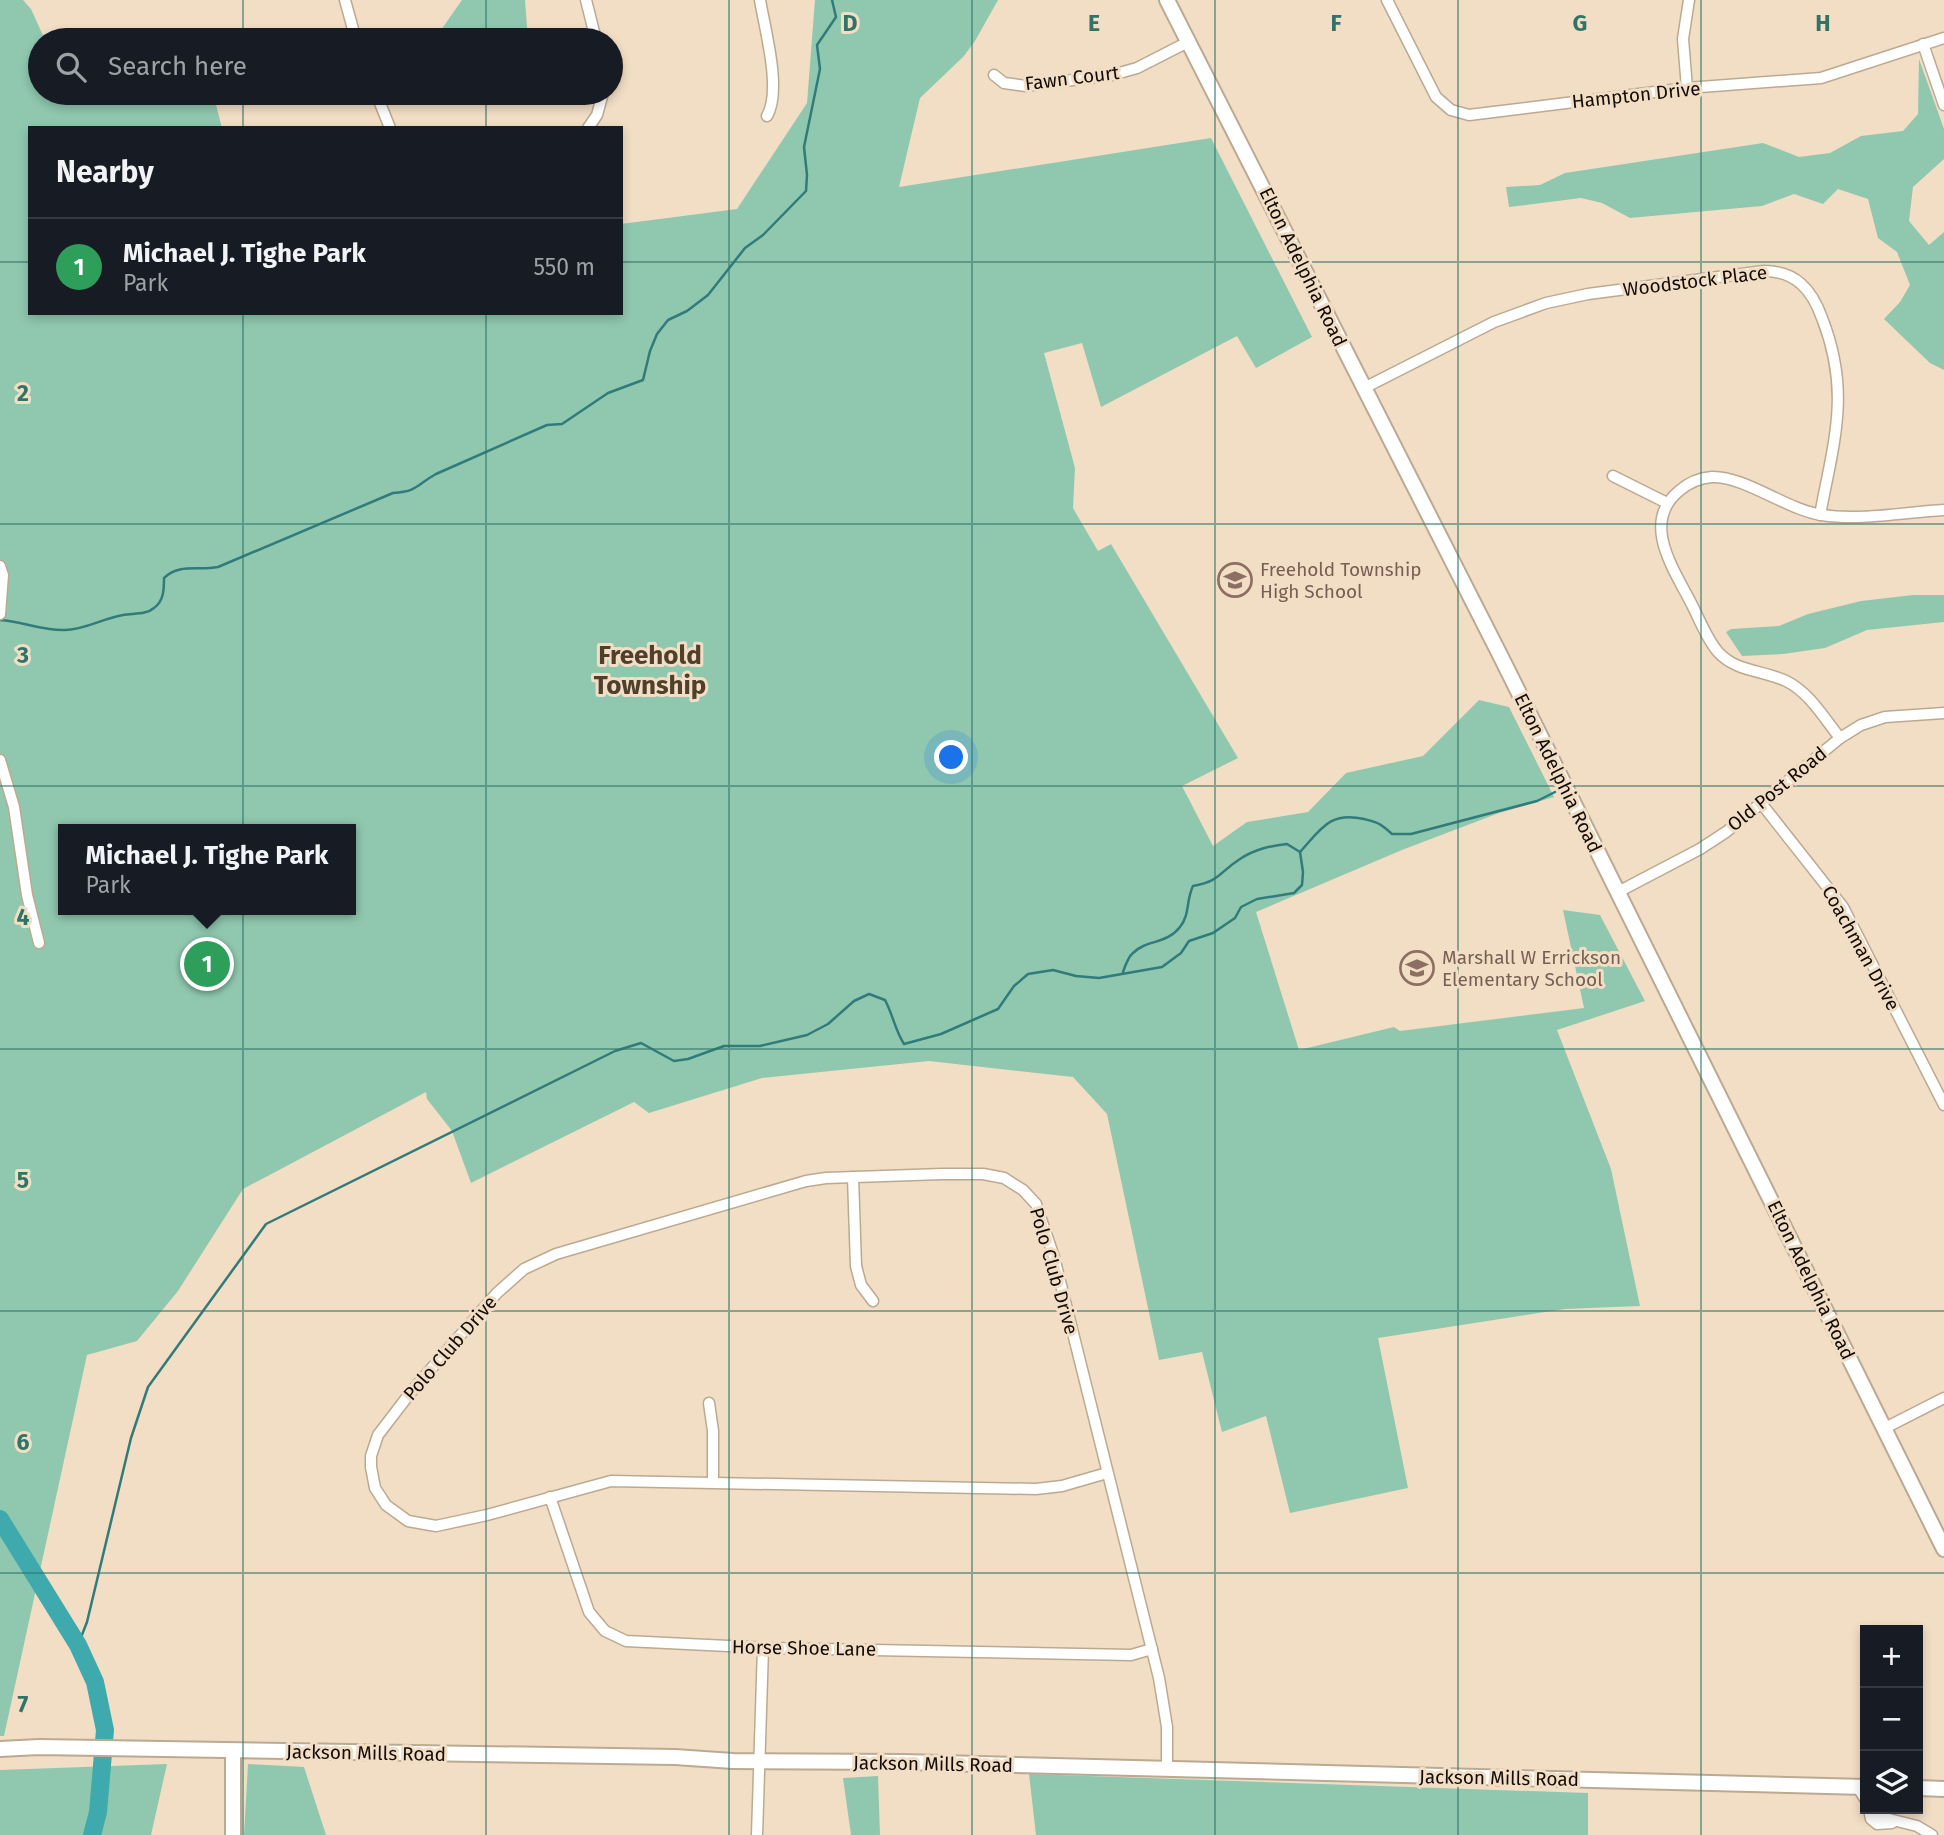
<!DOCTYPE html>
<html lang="en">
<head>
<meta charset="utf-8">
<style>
  :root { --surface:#171b24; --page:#242831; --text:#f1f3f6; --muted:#9ea1a6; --line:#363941; --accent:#d93025 }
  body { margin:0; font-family:"Fira Sans",sans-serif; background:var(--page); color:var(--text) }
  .controls { position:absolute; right:21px; bottom:21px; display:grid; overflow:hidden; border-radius:0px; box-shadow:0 4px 10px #0003 }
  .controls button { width:63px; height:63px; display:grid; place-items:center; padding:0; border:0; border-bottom:2px solid var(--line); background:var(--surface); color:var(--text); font:35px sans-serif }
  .you { position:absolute; left:952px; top:758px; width:24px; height:24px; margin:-18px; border:5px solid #fff; border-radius:50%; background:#1a73e8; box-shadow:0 0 0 10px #1a73e833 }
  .badge { display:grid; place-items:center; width:46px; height:46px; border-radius:50%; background:var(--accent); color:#fff; font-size:23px; font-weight:700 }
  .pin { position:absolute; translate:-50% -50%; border:4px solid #fff; box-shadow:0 2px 7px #0006 }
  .popup { position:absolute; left:58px; top:824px; width:298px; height:91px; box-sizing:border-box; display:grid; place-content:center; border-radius:0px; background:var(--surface); filter:drop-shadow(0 2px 5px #0005); font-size:23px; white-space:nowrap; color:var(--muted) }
  .popup b { font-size:26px; color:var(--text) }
  .popup::after { content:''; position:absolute; left:50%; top:100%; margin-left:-14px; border:14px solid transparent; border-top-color:var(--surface) }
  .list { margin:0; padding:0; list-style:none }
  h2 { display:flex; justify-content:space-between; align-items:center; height:91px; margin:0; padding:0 28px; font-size:30px }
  h2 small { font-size:23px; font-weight:400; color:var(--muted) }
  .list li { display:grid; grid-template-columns:46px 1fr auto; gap:21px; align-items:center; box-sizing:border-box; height:98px; padding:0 28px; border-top:2px solid var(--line) }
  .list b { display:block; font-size:26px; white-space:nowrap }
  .list p { margin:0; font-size:23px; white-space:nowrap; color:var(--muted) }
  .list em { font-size:23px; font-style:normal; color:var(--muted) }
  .icon { flex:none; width:38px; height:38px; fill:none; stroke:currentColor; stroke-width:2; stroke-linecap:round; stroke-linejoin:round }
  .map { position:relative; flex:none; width:1944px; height:1835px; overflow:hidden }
  .search { position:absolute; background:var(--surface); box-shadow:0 4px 10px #0003; left:28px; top:28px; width:595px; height:77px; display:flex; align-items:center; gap:18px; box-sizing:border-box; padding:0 24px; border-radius:38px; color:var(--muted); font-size:26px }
  .panel { position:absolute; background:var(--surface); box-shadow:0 4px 10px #0003; left:28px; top:126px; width:595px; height:189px; border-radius:0px }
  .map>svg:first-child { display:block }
  .green { fill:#90c8af; fill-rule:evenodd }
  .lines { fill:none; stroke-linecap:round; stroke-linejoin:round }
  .stream { stroke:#317b7b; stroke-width:2.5 }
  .river { stroke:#3eaaad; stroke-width:18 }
  .street-casing { stroke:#bca991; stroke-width:13 }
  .secondary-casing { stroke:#bca991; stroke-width:18 }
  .primary-casing { stroke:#bca991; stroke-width:18 }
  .street { stroke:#fff; stroke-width:10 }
  .secondary { stroke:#fff; stroke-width:14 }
  .primary { stroke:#fff; stroke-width:14 }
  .grid { fill:none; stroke:#307467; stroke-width:2; stroke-opacity:0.55 }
  .labels { text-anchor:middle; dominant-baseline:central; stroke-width:6; stroke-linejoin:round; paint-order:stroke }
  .street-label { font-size:19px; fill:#130c05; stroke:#f2dec5 }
  .education-label { font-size:19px; fill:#785e54; stroke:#f2dec5; text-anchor:start }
  .district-label { font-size:26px; font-weight:bold; fill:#50402b; stroke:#f2dec5 }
  .grid-label { font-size:23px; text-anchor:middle; font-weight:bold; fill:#307467; stroke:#f2dec5; stroke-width:6; stroke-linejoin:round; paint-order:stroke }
</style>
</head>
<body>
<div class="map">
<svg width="1944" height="1835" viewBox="0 0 1944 1835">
  <rect width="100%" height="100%" fill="#f2dec5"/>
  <g class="green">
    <path d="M0,0H23L31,9L45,40H40V93H213L222,128H30V313H621V224L737,209L807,103L815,0H998L975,41L964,56L920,98L899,187L1211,138L1312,337L1256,368L1237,336L1101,407L1082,343L1044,353L1075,468L1073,508L1098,551L1111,544L1238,758L1182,786L1213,846L1247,822L1308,812L1346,773L1423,756L1479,700L1509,707L1554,797L1499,813L1402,850L1256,912L1299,1050L1394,1027L1400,1031L1584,1008L1563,910L1600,915L1645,1001L1557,1030L1611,1169L1640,1306L1565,1309L1378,1338L1408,1488L1290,1513L1266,1416L1222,1432L1202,1352L1159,1360L1107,1114L1073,1077L929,1061L762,1078L649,1113L634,1102L471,1183L452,1131L427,1099L426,1092L243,1189L178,1291L137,1341L87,1355L4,1736H0ZM64,829H350V910H64Z"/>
    <path d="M462,0H525L528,40H446L441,30Z"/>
    <path d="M1919,59L1944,129V159L1913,187L1909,221L1929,245L1944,232V370L1930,363L1884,319L1900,302L1910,285L1897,252L1878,238L1868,199L1838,189L1823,204L1794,194L1762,206L1630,218L1602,203L1581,198L1509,207L1506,187L1540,185L1565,173L1763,143L1799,157L1830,153L1861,136L1903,131L1918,114Z"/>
    <path d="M1913,595H1944V622L1867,630L1825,648L1783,654L1742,656L1726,632L1731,629L1779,626L1808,614L1861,601Z"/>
    <path d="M167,1764L151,1835H0V1770Z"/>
    <path d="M248,1764L304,1767L326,1835H244Z"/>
    <path d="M1029,1774L1588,1793V1835H1036Z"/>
    <path d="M878,1776L880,1835H851L843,1778Z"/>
  </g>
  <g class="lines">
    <g class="stream">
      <path d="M0,620C22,621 42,631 65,630C84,630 104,618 123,615C133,613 146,615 154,608C164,601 164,589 164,578C179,563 198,571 218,567L393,493C419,491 416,485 436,474L547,425L562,424L608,393L643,380L650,351L657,334L668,320L687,311L708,295L745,248L763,235L806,191L807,175L804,147L820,69L817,45L836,17L832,0"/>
      <path d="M1300,852C1321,829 1330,811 1364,819C1379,823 1380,823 1392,834H1411L1537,801L1555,792"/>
      <path d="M78,1645L87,1622L131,1438L148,1387L266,1224L615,1051L641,1043L674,1061L688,1059L724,1046H760L807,1035L828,1024L854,1001L869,994L885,1000C893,1015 895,1030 904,1044L941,1034L998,1009L1014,986L1028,974L1053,970L1076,976L1099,978L1162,967L1181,953L1189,941L1213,933L1235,918L1241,907L1257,899L1294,893L1302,885L1303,872L1300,852L1287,844C1270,846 1255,849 1240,859C1219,872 1221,881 1193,886C1186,900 1190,915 1180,927C1166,945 1147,939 1133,953C1128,957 1125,966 1123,972"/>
    </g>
    <path class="river" d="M0,1519L78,1645L95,1682L105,1730L98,1812L92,1835"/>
    <g class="street-casing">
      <g id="street">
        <path d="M345,0L356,40"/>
        <path d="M586,0L596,40"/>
        <path d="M760,0C765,30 782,90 767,116"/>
        <path d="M1387,0L1436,97L1451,110L1469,115L1687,88L1821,78L1944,38"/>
        <path d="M1923,44L1944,105"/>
        <path d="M994,75L1004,83L1026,86L1112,75L1137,68L1188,42"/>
        <path d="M1687,88L1683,39L1689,0"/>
        <path d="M376,93L390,128"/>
        <path d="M588,128L597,115L603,93"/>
        <path d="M1364,388L1494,322L1546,303L1588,294L1764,271C1796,271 1812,290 1822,318C1851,392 1834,440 1820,515"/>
        <path d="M1613,476L1667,503"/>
        <path d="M0,566L3,575L0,614"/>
        <path d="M1840,738C1824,718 1809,692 1786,681C1763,670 1736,672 1718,652C1706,638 1699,618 1690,601C1673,568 1641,522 1679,491C1688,483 1699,478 1712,477C1745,476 1787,510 1822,515C1860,521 1906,512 1944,510"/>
        <path d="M0,760L14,807L27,895L39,943"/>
        <path d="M1761,803L1843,907L1944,1105"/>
        <path d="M1618,892L1700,849L1726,832L1840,738L1861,725L1885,717L1944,713"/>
        <path d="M853,1177L856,1266L861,1285L873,1301"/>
        <path d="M709,1403L713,1431V1482"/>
        <path d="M1885,1428L1944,1398"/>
        <path d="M1107,1473L1062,1486L1036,1489L611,1481L487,1515L436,1526L408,1521L386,1505L375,1488L371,1467V1456L378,1435L411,1392L497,1293L524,1269L556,1254L806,1181L826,1178L942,1174H983L1004,1178L1023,1190L1036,1204L1054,1257L1159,1678L1167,1727V1769"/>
        <path d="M550,1497L589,1612L605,1631L626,1641L767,1648L1131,1655L1152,1649"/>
        <path d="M1857,1786L1865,1799"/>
        <path d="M1869,1809L1871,1819L1877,1824L1892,1823"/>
        <path d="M1876,1809L1881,1817L1917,1826L1932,1835"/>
        <path d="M757,1835L763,1648"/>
      </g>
    </g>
    <g class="secondary-casing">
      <g id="secondary">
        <path d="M0,1749L39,1747L675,1757L733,1761L903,1762L1865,1787"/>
        <path d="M1918,1788L1944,1789"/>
        <path d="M233,1835V1751"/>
      </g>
    </g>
    <g class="primary-casing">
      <path id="primary" d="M1167,0L1500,655L1944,1549"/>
    </g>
    <use href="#street" class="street"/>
    <use href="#secondary" class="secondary"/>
    <use href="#primary" class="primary"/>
  </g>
  <path class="grid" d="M243,0V40M486,0V40M729,0V1835M972,0V1835M1215,0V1835M1458,0V1835M1701,0V1835M243,93V128M486,93V128M0,262H30M621,262H1944M243,313V1835M486,313V1835M0,524H1944M0,786H1944M0,1049H1944M0,1311H1944M0,1573H1944"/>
  <defs>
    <g id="school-ring" transform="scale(1.75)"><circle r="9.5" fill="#f2dec5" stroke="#8d6e63" stroke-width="1.5"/><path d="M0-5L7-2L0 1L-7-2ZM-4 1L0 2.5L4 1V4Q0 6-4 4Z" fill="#8d6e63"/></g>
  </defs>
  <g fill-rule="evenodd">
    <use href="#school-ring" x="1235" y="580"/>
    <use href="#school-ring" x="1417" y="968"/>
  </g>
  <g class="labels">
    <g class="street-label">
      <text transform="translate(1072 78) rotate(-7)">Fawn Court</text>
      <text transform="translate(1636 95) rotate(-6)">Hampton Drive</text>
      <text transform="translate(1303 267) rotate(64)">Elton Adelphia Road</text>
      <text transform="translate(1695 281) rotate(-7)">Woodstock Place</text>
      <text transform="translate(1558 773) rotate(64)">Elton Adelphia Road</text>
      <text transform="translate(1777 789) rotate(-39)">Old Post Road</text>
      <text transform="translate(1861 948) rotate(61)">Coachman Drive</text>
      <text transform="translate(1054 1271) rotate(74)">Polo Club Drive</text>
      <text transform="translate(1811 1280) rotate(64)">Elton Adelphia Road</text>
      <text transform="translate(450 1348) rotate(-49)">Polo Club Drive</text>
      <text transform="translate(804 1648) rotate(1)">Horse Shoe Lane</text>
      <text transform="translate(366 1753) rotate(1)">Jackson Mills Road</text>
      <text transform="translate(933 1764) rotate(1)">Jackson Mills Road</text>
      <text transform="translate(1499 1778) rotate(1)">Jackson Mills Road</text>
    </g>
    <g class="education-label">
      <text x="1260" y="569">Freehold Township<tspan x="1260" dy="22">High School</tspan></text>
      <text x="1442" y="957">Marshall W Errickson<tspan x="1442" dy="22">Elementary School</tspan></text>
    </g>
    <g class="district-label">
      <text x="650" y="655">Freehold<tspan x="650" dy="30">Township</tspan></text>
    </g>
  </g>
  <g class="grid-label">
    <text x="850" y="31">D</text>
    <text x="1094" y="31">E</text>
    <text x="1336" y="31">F</text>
    <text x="1580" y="31">G</text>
    <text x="1823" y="31">H</text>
    <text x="23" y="401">2</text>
    <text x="23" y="663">3</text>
    <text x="23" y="925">4</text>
    <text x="23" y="1188">5</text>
    <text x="23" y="1450">6</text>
    <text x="23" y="1712">7</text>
  </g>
</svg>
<div class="controls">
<button>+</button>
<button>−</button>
<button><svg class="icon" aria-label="layers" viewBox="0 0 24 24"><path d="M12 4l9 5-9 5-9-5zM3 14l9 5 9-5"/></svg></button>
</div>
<div class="you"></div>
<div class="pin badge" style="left:207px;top:964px;background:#2e9e5b">1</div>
<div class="popup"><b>Michael J. Tighe Park</b>Park</div>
<div class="search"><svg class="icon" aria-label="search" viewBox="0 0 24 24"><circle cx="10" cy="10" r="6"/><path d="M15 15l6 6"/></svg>Search here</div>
<section class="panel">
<h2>Nearby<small></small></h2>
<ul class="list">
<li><span class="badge" style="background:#2e9e5b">1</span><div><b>Michael J. Tighe Park</b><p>Park</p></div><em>550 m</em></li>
</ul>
</section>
</div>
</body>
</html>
